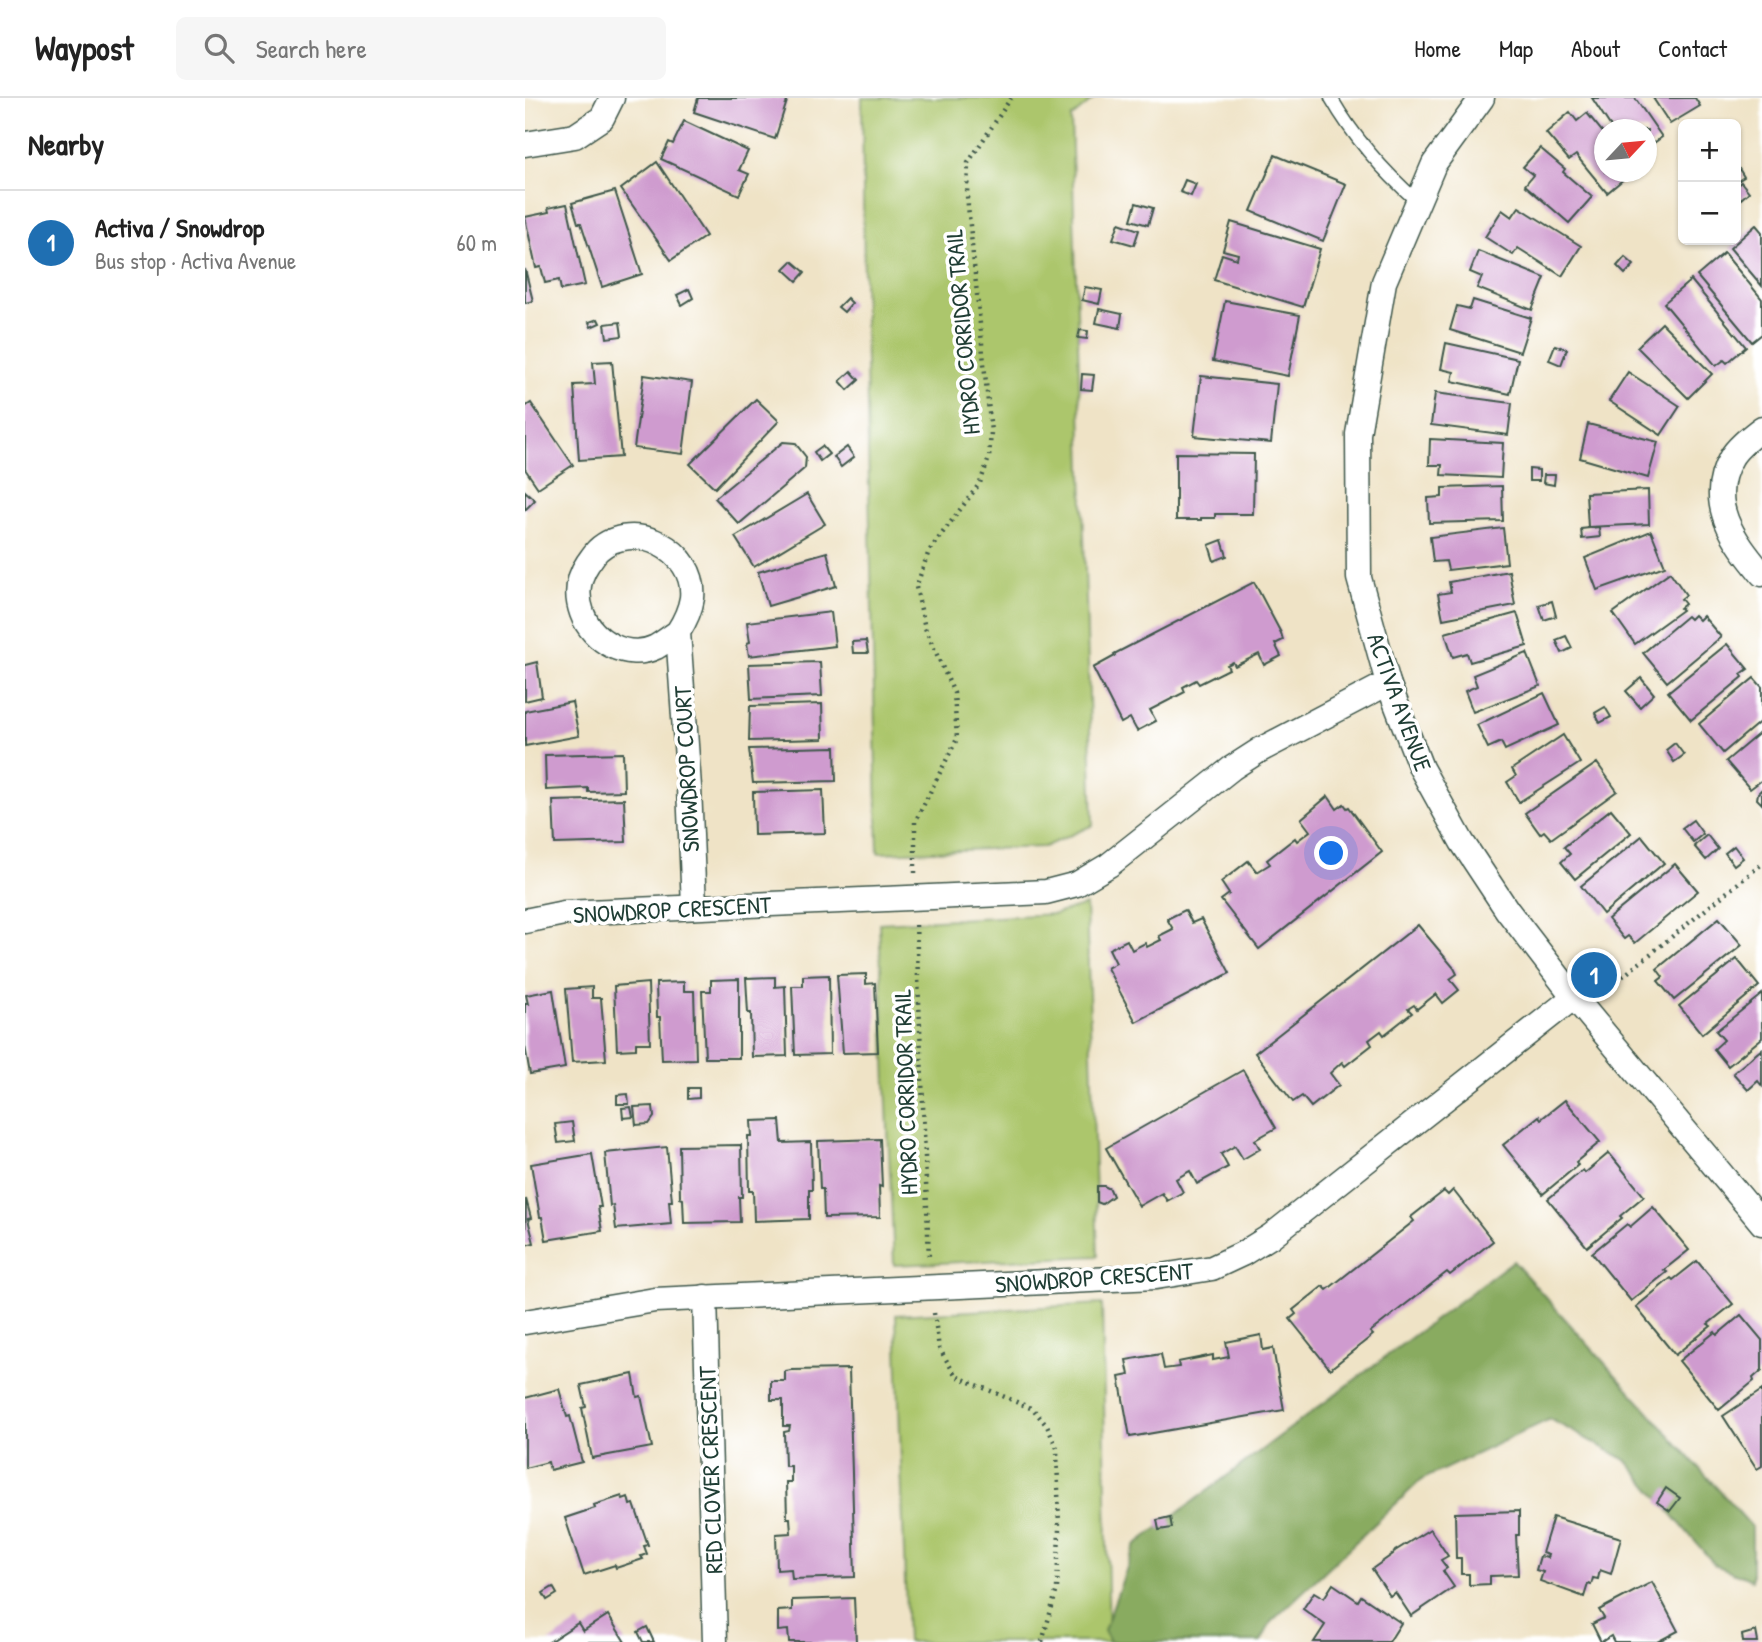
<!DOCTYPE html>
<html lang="en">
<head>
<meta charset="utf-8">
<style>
  :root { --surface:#fff; --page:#f6f6f6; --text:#222; --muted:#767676; --line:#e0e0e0; --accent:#1f6fb2 }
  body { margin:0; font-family:"Patrick Hand",sans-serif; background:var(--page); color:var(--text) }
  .controls { position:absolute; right:21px; top:21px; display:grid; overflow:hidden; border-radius:10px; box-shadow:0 2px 5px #0004 }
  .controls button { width:63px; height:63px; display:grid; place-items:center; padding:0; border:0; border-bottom:2px solid var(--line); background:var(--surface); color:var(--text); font:35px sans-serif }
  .compass { position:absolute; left:1069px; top:21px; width:63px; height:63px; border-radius:50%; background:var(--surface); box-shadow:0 2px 5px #0004; rotate:64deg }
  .you { position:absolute; left:807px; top:756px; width:24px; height:24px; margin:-18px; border:5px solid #fff; border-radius:50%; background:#1a73e8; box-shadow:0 0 0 10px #1a73e833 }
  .badge { display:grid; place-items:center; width:46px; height:46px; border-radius:50%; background:var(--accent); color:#fff; font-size:23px; font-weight:700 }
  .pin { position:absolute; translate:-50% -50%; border:4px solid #fff; box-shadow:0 2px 7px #0006 }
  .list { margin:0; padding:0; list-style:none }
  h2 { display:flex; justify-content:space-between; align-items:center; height:91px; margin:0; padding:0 28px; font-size:30px }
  h2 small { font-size:23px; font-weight:400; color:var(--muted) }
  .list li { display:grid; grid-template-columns:46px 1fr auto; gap:21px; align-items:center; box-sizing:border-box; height:105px; padding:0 28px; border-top:2px solid var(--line) }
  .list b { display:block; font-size:26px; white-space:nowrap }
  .list p { margin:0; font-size:23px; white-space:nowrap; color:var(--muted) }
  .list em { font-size:23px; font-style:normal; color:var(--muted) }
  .icon { flex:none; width:38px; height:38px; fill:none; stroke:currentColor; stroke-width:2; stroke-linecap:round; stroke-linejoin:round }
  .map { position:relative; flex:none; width:1237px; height:1544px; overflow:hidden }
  header { display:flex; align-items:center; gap:42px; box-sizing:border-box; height:98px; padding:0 35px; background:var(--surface); border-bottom:2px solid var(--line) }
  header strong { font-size:33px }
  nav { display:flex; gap:38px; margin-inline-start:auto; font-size:24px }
  .search { width:490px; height:63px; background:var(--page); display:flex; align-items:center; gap:18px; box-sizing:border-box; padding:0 24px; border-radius:10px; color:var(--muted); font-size:26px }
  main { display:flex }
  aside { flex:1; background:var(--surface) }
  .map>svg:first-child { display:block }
  .green { fill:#acc66c; stroke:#668250; stroke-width:2 }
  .forest { fill:#89ab60; stroke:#54744a; stroke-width:2 }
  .building { fill:#cf9bcf }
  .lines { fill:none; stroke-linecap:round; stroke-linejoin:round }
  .lane-casing { stroke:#3e564a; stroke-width:15 }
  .street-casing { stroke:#3e564a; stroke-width:27 }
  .path { stroke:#3e564a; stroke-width:4.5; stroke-dasharray:2 5; stroke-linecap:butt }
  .lane { stroke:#fff; stroke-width:12 }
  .street { stroke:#fff; stroke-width:24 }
  .labels { text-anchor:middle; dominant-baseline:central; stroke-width:7; stroke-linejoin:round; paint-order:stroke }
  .street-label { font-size:24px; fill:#1f3d34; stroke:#fff }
</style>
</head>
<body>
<header>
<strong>Waypost</strong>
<div class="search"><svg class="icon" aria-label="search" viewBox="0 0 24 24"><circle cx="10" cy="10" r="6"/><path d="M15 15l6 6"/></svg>Search here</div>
<nav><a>Home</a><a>Map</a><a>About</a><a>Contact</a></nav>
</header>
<main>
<aside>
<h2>Nearby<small></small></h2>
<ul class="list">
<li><span class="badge">1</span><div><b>Activa / Snowdrop</b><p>Bus stop · Activa Avenue</p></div><em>60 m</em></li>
</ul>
</aside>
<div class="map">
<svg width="1237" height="1544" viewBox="0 0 1237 1544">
  <rect width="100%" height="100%" fill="#fff"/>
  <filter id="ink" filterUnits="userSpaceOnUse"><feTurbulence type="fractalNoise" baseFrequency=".0143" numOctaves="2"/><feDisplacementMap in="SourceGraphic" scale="14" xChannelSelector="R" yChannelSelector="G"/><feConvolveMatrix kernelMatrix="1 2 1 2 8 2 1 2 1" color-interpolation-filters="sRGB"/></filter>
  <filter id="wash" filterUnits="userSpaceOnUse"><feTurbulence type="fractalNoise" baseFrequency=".00686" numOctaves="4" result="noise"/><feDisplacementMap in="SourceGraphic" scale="28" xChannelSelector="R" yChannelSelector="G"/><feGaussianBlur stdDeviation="1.57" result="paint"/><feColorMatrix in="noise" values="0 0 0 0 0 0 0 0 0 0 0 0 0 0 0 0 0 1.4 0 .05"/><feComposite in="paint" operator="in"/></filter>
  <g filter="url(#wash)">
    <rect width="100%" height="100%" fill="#efe3c6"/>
    <g class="green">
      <path d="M337,0H570L546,20L568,727L519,749L353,755L339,185Z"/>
      <path d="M561,807L573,1158L369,1167L354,825L530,816Z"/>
      <path d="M577,1206L584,1544H382L371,1217Z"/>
    </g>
    <path class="forest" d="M988,1163L1227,1429V1482L1190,1467L1101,1362L1025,1321L896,1382L746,1524L736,1544H585L579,1533L610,1447Z"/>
    <g id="blocks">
      <g class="building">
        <path d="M173,0H263L250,41L169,14Z"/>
        <path d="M1067,0H1110L1137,39L1122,50V32H1088Z"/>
        <path d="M1128,0H1170L1175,8L1145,26Z"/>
        <path d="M1045,14L1052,23L1062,15L1080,37V74H1107L1082,95L1051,57L1044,62L1021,35Z"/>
        <path d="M159,23L223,53L214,72L224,76L214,97L136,61L144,44L148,46Z"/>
        <path d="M1015,50L1040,71L1038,74L1067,99L1044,125L1000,87L1008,77L998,69Z"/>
        <path d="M750,57L821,86L798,143L726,113Z"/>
        <path d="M132,64L181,138L146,162L96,91Z"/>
        <path d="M1213,69L1219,79L1211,84V70Z"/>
        <path d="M660,82L671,86L666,98L655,94Z"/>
        <path d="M1216,84L1224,94L1216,101L1211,95V88Z"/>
        <path d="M90,93L117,176L77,189L56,125H53L47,105Z"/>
        <path d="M611,105L628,110L623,127L606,122Z"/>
        <path d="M42,106L60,187L36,192L34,182L20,185L16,169L11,170L0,119L24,114L23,110Z"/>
        <path d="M994,109L1056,148L1037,178L993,150L988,157L960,139L977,112L987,119Z"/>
        <path d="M706,124L795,151L778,209L689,182L697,156L712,161L713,156L698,152Z"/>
        <path d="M594,125L614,132L609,147L588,141Z"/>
        <path d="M1231,127L1237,134V188L1205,150Z"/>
        <path d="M953,153L1020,180L1007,212L952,190L957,179L945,174Z"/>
        <path d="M1199,155L1237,201V236L1227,244L1172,178Z"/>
        <path d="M1100,159L1109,167L1100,176L1092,168Z"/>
        <path d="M267,163L280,174L272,183L259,171Z"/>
        <path d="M0,171L8,203L0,205Z"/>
        <path d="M1166,182L1221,249L1202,265L1199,262L1191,268L1139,205Z"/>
        <path d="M560,189L577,192L574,206L557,202Z"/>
        <path d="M164,191L168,200L157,207L152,197Z"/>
        <path d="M322,200L327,205L319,214L313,209Z"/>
        <path d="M948,202L1006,220L995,254L925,232L932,208L945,211Z"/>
        <path d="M700,203L775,217L763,278L688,263Z"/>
        <path d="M574,211L597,216L595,230L571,225Z"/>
        <path d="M73,221L75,225L66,229L64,224Z"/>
        <path d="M95,224L97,238L82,240L80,226Z"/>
        <path d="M1137,225L1187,276L1163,300L1112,249Z"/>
        <path d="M555,232L563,233L562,241L553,240Z"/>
        <path d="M921,245L993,261L985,296L927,283L929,274L916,271Z"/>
        <path d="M1030,247L1042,251L1036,267L1024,262Z"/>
        <path d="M87,263L96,359L54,362L49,287L70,286L68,264Z"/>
        <path d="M326,273L334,282L323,292L315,283Z"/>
        <path d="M1103,274L1155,308L1136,337L1084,303Z"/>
        <path d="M557,276L569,277L567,292L556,291Z"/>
        <path d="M119,277L167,284L158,356L109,350Z"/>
        <path d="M676,278L752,286L746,345L669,338Z"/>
        <path d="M910,295L987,305L983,337L906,327Z"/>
        <path d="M231,301L254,323L190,390L165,366Z"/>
        <path d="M6,305L48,367L13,390L0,371V309Z"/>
        <path d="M1063,326L1133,344L1123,380L1055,360Z"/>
        <path d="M905,341L978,345L976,380L916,377L917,367H904Z"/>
        <path d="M258,344L270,345L281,359L280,370L214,426L190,400Z"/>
        <path d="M297,348L304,356L295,363L289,354Z"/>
        <path d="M322,349L329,359L316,369L309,359Z"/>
        <path d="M651,355L729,356L728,416H690V420H676V422H651Z"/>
        <path d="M1004,371L1014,372V383H1004Z"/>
        <path d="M1019,377H1030L1029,387L1018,385Z"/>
        <path d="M977,388L978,423L904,425L903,400L917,399V390Z"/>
        <path d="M1123,392L1124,426L1063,429L1061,395Z"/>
        <path d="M0,393L10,402L0,412Z"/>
        <path d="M282,396L300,426L229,469L210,439Z"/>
        <path d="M1074,429L1075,439L1057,441L1056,431Z"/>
        <path d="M978,430L982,465L923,472L921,463L908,464L905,439Z"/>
        <path d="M1126,433L1140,468L1072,492L1060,460Z"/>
        <path d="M697,442L702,458L689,463L684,447Z"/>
        <path d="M302,454L311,488L243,508L233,474Z"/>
        <path d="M984,473L990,507L918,521L913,496L926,494L924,484Z"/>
        <path d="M1145,474L1161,497L1156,501L1160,506L1155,510L1157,512L1110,546L1088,515Z"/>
        <path d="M729,484L756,535L758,542L750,546L756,558L739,567L734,556L710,568L708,564L702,567L704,571L674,586L671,582L658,589L660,594L625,612L631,623L612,633L605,620L596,625L568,570L590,558L589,556Z"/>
        <path d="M1027,503L1031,518L1019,522L1014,507Z"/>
        <path d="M306,514L310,548L224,558L222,545L225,544L222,524Z"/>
        <path d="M992,515L1002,548L945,564L942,555L928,559L920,535Z"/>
        <path d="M1169,517L1174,522L1178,518L1196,539L1142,584L1118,555L1162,518L1165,521Z"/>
        <path d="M1041,538L1047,550L1037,555L1031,542Z"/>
        <path d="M341,543L343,555H328L327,544Z"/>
        <path d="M1202,546L1223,571L1216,576L1218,579L1166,622L1143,594Z"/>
        <path d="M1002,555L1015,588L948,614L940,593L952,588L948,577Z"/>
        <path d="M12,564L17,599L0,603V567Z"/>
        <path d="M295,564L297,598L226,601L224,566Z"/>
        <path d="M1116,580L1129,596L1115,609L1101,593Z"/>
        <path d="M1229,580L1237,589V622L1198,655L1174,626Z"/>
        <path d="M1019,595L1034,627L980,652L976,644L963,650L952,627Z"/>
        <path d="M47,604L54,638L0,648V613Z"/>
        <path d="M297,606L298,641L224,643L225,608Z"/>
        <path d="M1080,609L1086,619L1075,625L1070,615Z"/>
        <path d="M1237,633V682L1225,691L1201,663Z"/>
        <path d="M1038,637L1055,665L994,704L982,684L991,678L987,671Z"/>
        <path d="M1150,645L1159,657L1149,664L1141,652Z"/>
        <path d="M310,649L311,683L228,685L224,651Z"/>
        <path d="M98,655L99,693L63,694V690L21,692L20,657Z"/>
        <path d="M1072,665L1092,693L1026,741L1019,733L1015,736L1000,715Z"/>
        <path d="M1237,691V706L1232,701L1233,695Z"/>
        <path d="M298,692L300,735L229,737L228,694Z"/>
        <path d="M803,698L812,711L819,706L822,710L824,709L857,754L734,851L696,802L704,796L696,784L723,763L732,774L745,766L742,762L770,740L772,743L785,733L776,721Z"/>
        <path d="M99,701L101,744L30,746L28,703Z"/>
        <path d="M1086,711L1106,735L1050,781L1036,764L1045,756L1039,749Z"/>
        <path d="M1168,722L1178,736L1168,744L1157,730Z"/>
        <path d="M1182,737L1193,751L1181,762L1169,748Z"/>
        <path d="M1117,738L1139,765L1078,816L1056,788Z"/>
        <path d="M1209,748L1218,760L1209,767L1200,755Z"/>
        <path d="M1150,766L1173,793L1110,845L1103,838L1099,841L1083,821Z"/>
        <path d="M660,812L667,825L676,821L705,875L611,924L582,870L591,865L584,851L602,842L607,852L620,845L622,849L636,842L634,838L648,831L642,821Z"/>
        <path d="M1194,820L1217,847L1149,902L1133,883L1138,879L1132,871Z"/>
        <path d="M893,827L929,870L932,876L925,881L934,892L918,905L911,896L892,911L889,907L883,911L887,915L859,937L856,933L844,942L847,947L820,968L817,964L805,975L814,987L786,1009L777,998L768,1004L730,955Z"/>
        <path d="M1212,861L1234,888L1177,936L1154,908Z"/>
        <path d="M341,876V886L350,885L353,954L318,955L312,877Z"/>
        <path d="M304,877L305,956L270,957L267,888H278V878Z"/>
        <path d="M250,879V889L260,888L262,958L227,959L226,915H223L221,880Z"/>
        <path d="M214,881V960H180L177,893H186V882Z"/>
        <path d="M159,884V893H169L171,961L137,962L135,919H132L131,885Z"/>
        <path d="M123,885L125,945H111V951L92,952L89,888Z"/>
        <path d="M67,889V900H76L81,962L47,964L41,891Z"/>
        <path d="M28,892L40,970L5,976L0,948V906H3L1,897Z"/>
        <path d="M1237,896V940L1203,968L1189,951L1199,942L1191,933Z"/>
        <path d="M1237,951V988L1233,983L1223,992L1208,975Z"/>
        <path d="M718,972L751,1030L730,1042L735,1051L718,1061L710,1048L696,1056L703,1069L672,1086L665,1073L651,1081L658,1094L642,1103L637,1095L614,1108L581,1050Z"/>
        <path d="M163,990H174V1000L163,1001Z"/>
        <path d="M103,996L104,1006H92V997Z"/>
        <path d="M1040,1002L1075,1044L1051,1064L1053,1067L1018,1096L978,1047L1014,1018L1016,1021Z"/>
        <path d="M128,1008L129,1019L124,1026L111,1027L109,1009Z"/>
        <path d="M106,1009L108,1019L98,1020L97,1010Z"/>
        <path d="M255,1022L257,1045L286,1044L287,1092H284V1121L229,1123L228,1093H224L223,1038H227L226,1023Z"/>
        <path d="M47,1024L50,1043L33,1045L30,1026Z"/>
        <path d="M355,1041L357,1089L354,1088L355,1119L299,1120L298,1091H295L293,1043Z"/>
        <path d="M216,1047L217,1099H214L215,1124L159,1125L158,1101L155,1100L154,1048Z"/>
        <path d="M142,1049L147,1103H144L146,1126L91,1131L88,1107L85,1108L80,1055Z"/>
        <path d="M1084,1055L1119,1098L1095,1118L1097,1120L1062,1149L1023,1101L1058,1072L1060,1075Z"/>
        <path d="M67,1056L76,1109H73L77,1133L21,1142L17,1119H15L6,1066Z"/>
        <path d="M572,1088H579L585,1091L588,1098L577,1106L572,1104Z"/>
        <path d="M928,1092L968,1143L925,1177L922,1174L845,1234L848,1237L805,1271L765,1221L771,1216L768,1212L798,1188L802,1192L889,1123L886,1119L919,1093L923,1097Z"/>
        <path d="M1,1101L6,1120L3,1121L9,1145L0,1147Z"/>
        <path d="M1128,1109L1164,1152L1139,1172L1142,1174L1106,1203L1067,1155L1102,1126L1105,1129Z"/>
        <path d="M1172,1163L1208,1206L1183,1226L1186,1228L1150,1257L1111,1209L1146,1180L1148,1182Z"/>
        <path d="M1216,1217L1237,1242V1272L1228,1280L1229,1283L1194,1312L1154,1263L1190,1234L1192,1237Z"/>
        <path d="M736,1237L738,1252L748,1250L759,1312L605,1339L594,1279L604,1277L601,1262L636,1256L639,1271L654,1269L653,1264L688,1257V1262L704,1259L701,1244Z"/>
        <path d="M324,1271L330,1479L267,1481L266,1471L252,1472L251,1436L266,1435L265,1420H262L261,1384H266V1368H260L259,1334L264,1333L265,1328H258V1302H246V1283H260V1273L266,1272Z"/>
        <path d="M108,1276L112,1299L116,1298L127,1349L67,1360L57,1310L61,1309L56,1287Z"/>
        <path d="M34,1291L42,1319L45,1318L57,1364L25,1372L23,1364L0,1370V1300Z"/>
        <path d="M1237,1292V1368L1232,1371L1198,1318Z"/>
        <path d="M1141,1390L1155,1400L1145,1413L1132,1404Z"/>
        <path d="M97,1398L98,1401L103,1399L105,1407L109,1406L123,1447L119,1448L122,1456L116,1458L118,1461L91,1470L90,1467L59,1477L40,1420L70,1410L69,1407Z"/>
        <path d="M994,1413V1437H991L993,1477L965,1478V1486L944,1487V1476H936V1460H931L930,1415Z"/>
        <path d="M645,1419L647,1430L634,1432L632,1422Z"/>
        <path d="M1028,1419L1096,1440L1086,1476L1075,1472L1073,1481L1068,1480L1066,1487L1063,1486L1059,1499L1015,1483L1018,1474L1011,1472L1015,1458L1022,1460L1023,1457L1017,1455Z"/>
        <path d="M905,1431L923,1458L916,1462L922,1470L918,1473L929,1489L886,1518L870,1494L865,1498L847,1471L868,1456L870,1453Z"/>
        <path d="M1127,1484L1153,1533L1132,1544H1089L1086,1538L1076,1544L1067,1526L1079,1520L1074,1512Z"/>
        <path d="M808,1486L833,1503L836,1498L876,1525L864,1544H789L800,1527L778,1511L789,1494L799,1500Z"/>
        <path d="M28,1489L32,1496L22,1502L18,1495Z"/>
        <path d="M329,1500L331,1544H264L263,1532L253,1533V1513L267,1512V1502Z"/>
        <path d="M83,1517L100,1544H24L53,1525L58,1533Z"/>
        <path d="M122,1529L129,1544H118L113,1534Z"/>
        <path d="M1231,1533L1233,1544H1218L1217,1537Z"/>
      </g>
    </g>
  </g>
  <g filter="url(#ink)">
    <use href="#blocks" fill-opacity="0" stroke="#3e564a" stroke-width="2"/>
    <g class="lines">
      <g class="lane-casing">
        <path id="lane" d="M806,0C829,40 859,74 893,104"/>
      </g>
      <g class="street-casing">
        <g id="street">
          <path d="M957,0L909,66L859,184L833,336L834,480L863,585L896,670L937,744L982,812L1049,899L1237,1125"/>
          <path d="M0,46L50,38L77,20L87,0"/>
          <path d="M1237,330C1227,338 1212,349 1206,360C1180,405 1209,442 1237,476"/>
          <path d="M153,534C146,539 138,545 131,549C102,563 67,543 57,515C51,498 52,481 63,465C66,461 69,456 73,452C108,420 172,452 167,500C165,513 160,523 153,534L164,689L169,809"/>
          <path d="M0,823L39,815L521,794L552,786L584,767L707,670L735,652L863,585"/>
          <path d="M180,1199L190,1544"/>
          <path d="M0,1224L130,1202L631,1179L687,1170L717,1156L746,1138L1049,899"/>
        </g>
      </g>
      <g class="path">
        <path d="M390,775V724L432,641L429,595L400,530L391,489L404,453L455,385L464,360L466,334L442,98L443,65L486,0"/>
        <path d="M391,827L404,1161"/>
        <path d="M1092,883L1237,766"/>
        <path d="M409,1215L414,1250L431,1278L508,1311L522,1328L532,1350L534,1431L532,1491L517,1544"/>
      </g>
      <use href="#lane" class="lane"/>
      <use href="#street" class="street"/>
    </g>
  </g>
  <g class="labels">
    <g class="street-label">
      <text transform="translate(437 234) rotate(-95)">HYDRO CORRIDOR TRAIL</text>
      <text transform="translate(875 604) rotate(70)">ACTIVA AVENUE</text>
      <text transform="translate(161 671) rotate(-93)">SNOWDROP COURT</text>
      <text transform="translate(147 811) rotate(-3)">SNOWDROP CRESCENT</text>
      <text transform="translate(380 994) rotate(-92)">HYDRO CORRIDOR TRAIL</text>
      <text transform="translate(569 1179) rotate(-4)">SNOWDROP CRESCENT</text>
      <text transform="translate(185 1372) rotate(-92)">RED CLOVER CRESCENT</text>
    </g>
  </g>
</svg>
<div class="controls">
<button>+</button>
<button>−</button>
</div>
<svg class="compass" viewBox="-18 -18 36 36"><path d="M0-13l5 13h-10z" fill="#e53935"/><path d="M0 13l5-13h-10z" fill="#767676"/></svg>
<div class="you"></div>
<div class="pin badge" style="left:1069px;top:877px">1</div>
</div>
</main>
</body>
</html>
